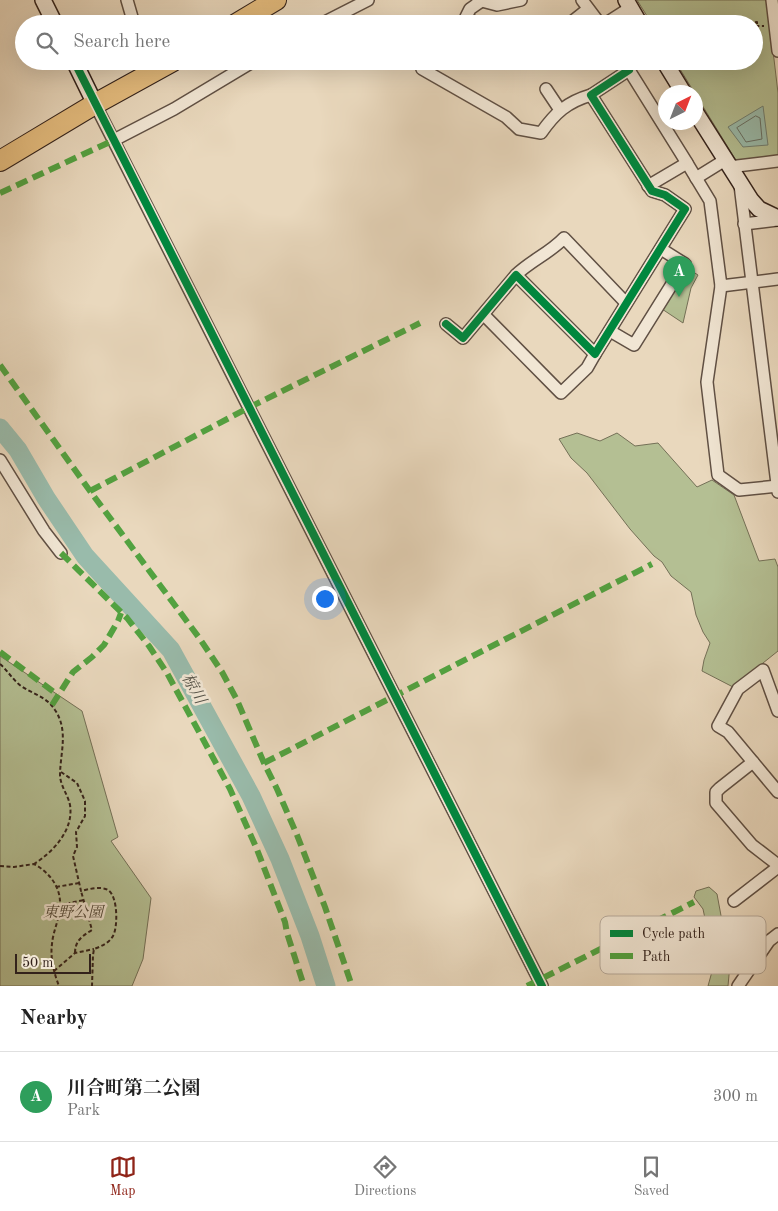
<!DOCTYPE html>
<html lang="en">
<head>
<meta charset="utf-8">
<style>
  :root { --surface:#fff; --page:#f2f2f2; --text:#222; --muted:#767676; --line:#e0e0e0; --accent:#8f2418 }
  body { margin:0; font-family:"Old Standard TT","Noto Serif JP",serif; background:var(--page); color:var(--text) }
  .compass { position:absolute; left:658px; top:85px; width:45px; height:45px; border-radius:50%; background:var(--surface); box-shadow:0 5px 20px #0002; rotate:42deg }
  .scale { position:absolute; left:15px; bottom:12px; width:76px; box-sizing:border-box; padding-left:5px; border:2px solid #33221b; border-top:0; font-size:14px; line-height:18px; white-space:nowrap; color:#33221b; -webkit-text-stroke:4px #f1e6d4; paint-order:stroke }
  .you { position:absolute; left:324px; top:598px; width:18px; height:18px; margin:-12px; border:4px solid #fff; border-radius:50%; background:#1a73e8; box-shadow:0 0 0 8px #1a73e833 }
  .badge { display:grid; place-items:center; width:32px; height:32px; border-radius:50%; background:var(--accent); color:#fff; font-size:16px; font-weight:700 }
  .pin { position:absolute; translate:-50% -41px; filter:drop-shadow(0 1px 2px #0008) }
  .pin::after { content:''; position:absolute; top:26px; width:18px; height:15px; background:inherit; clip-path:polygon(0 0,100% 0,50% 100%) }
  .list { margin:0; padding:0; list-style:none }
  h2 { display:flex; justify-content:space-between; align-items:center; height:65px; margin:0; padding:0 20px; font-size:21px }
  h2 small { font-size:16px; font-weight:400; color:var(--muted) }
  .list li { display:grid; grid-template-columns:32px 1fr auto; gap:15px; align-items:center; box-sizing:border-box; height:90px; padding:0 20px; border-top:1px solid var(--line) }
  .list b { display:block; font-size:19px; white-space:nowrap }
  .list p { margin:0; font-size:16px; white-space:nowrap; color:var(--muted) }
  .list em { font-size:16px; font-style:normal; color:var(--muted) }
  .icon { flex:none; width:28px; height:28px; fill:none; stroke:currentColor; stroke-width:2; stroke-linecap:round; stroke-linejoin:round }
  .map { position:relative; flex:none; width:778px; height:986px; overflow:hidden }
  .search { position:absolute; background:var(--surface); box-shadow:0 5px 20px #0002; left:15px; right:15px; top:15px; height:55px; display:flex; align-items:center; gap:12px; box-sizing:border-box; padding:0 18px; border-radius:28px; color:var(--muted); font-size:19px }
  .sheet { height:155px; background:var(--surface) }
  nav { display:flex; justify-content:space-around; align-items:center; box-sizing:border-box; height:70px; border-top:1px solid var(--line); background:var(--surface); font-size:14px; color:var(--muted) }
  nav a { display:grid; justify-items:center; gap:2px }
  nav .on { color:var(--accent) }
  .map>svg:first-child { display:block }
  .green { fill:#b4bf93; stroke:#747057 }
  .water { fill:#99bbab; stroke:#707e71 }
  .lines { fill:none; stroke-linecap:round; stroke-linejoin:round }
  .shore { stroke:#666e63; stroke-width:1 }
  .river { stroke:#99bbab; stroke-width:19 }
  .street-casing { stroke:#605044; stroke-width:14 }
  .secondary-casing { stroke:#33221b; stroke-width:18 }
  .highway-casing { stroke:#33221b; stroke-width:22 }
  .path { stroke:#33221b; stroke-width:2; stroke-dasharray:4 2.5; stroke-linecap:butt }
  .street { stroke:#f1e6d4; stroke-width:11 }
  .secondary { stroke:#f1e6d4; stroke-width:15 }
  .highway { stroke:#e4bc7e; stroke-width:20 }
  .quiet { stroke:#52a240; stroke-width:6; stroke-dasharray:12 6; stroke-linecap:butt }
  .cycleway-casing { stroke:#f1e6d4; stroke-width:11 }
  .cycleway { stroke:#00873e; stroke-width:8 }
  .labels { text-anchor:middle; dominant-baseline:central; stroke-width:5; stroke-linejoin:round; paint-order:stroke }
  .park-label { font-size:15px; font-style:italic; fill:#534939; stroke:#f1e6d4 }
  .water-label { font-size:16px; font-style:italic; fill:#525046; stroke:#f1e6d4 }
  .key { fill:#f1e6d4; stroke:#b8ab9c; stroke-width:1 }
  .key-label { font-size:14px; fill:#33221b }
</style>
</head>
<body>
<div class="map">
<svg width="778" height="986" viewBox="0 0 778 986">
  <rect width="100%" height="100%" fill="#e9d8bd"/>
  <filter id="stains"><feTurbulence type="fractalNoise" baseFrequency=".004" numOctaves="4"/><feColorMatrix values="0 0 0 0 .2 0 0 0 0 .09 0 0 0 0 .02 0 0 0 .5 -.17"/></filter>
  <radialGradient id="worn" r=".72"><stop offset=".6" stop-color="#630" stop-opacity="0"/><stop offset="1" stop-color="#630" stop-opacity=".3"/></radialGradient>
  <g class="green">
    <path d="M637,0H767L778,93V157L737,162L675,61H754V24H652Z"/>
    <path d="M687,268L698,275L691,288L683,323L662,309Z"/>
    <path d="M577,433L600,441L617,433L635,446L658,443L697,487L712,480L734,495L759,561L775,559L778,567V651L733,687L702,671L704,660L710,643L703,632L696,615L691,592L671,576L662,562L654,556L630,529L587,473L571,458L559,439Z"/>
    <path d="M0,656L82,711L118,837L111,841L151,898L143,959L132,986H0Z"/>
    <path d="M709,887L717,894L722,921L729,937L730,964L728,986H708L713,968L712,952L703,909L694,897L696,891Z"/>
  </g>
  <path class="water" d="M763,106L768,145L743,147L728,127Z"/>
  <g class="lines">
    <path class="shore" d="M756,116L760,118L762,139L746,142L737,128Z"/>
    <path class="river" d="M0,428L18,450L46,498L85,556L171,650L251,796L280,859L310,936L326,986"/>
    <g class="street-casing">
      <g id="street">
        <path d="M127,0L134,24"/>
        <path d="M478,0L497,5L521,0"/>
        <path d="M582,0L600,24"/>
        <path d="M772,0L778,51"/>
        <path d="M321,24L368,0"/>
        <path d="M477,24L466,17L470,9L480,2"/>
        <path d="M569,24L588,9"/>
        <path d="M605,24L630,8"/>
        <path d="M422,69L506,117L519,129L541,133C555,113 567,102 591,95"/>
        <path d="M629,70L687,163"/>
        <path d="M546,89L560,110"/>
        <path d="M95,104L542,986"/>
        <path d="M114,140L174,109L254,61"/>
        <path d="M729,167L778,161"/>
        <path d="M696,178L725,160"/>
        <path d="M740,185L778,492"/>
        <path d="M648,186L687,163L710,201L721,286L778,279"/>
        <path d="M744,224L778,220"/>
        <path d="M516,275C530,261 550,253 564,238L626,303"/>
        <path d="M721,286L707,382L718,475L739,490L778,486"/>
        <path d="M484,315L561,393L587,368L595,354"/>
        <path d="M446,324L463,338L516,275L595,354L685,209L665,195L652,191L591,95L629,70L623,61"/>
        <path d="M610,331L634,345L682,268L685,264L661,249"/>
        <path d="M0,460L44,531L61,553"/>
        <path d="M778,711L763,670L738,689L718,726L728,732L778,792"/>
        <path d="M753,762L720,788L716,792V803L752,845L778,865"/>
        <path d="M734,901L778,867"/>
        <path d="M738,986L769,941L778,934"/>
      </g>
    </g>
    <g class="secondary-casing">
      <g id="secondary">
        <path d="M43,0L55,24"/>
        <path d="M626,0L640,24"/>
        <path d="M74,61L95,104"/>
        <path d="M664,61L683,92"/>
        <path d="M696,113L751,200L759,209L778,218"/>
      </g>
    </g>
    <g class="highway-casing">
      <g id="highway">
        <path d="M236,24L276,0"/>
        <path d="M0,161L95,104L173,61"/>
      </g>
    </g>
    <g class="path">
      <path d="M742,23L757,22V26"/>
      <path d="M754,30H758L757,26H764"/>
      <path d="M0,664C8,671 13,680 21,686C33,694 47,697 55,710C69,731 60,753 60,776C61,787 68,795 70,805C74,830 53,852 34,864"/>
      <path d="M61,772L77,783L85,801V816L76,832L77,847L73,856L81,891C89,889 101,886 108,890C118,896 118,927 113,936C109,943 102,946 94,949L93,955L92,986"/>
      <path d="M0,866L14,867L34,864C49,872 61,887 60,905C60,918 53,931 52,944C50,958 54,973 59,986"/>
      <path d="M56,887L79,883"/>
      <path d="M60,905L84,900"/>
      <path d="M75,953C75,941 82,936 92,930L81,891"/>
      <path d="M54,971L75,953L94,949"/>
    </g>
    <use href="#street" class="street"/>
    <use href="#secondary" class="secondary"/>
    <use href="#highway" class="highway"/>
    <g class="quiet">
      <path d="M0,193L114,140"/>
      <path d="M0,365L90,491L200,639L222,672L237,700L264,763L277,789L297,835L325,907L352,986"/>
      <path d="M90,491L250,407L420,323"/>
      <path d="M61,553L127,618L149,646L167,673L230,789L256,847L285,922L287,933L304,986"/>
      <path d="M0,652L58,695"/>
      <path d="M52,705L73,672L92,657L104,645L118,621L121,613"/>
      <path d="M264,763L652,564"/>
      <path d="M527,986L694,902"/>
    </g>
    <g class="cycleway-casing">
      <g id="cycleway">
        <path d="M74,61L542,986"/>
        <path d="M446,324L463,338L516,275L595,354L685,209L665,195L652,191L591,95L629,70L623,61"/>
      </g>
    </g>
    <use href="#cycleway" class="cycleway"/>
  </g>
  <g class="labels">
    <g class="park-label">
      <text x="73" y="913">東野公園</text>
    </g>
    <g class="water-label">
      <text transform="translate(193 689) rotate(61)">椋川</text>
    </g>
  </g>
  <rect x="600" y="916" width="166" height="58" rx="8" class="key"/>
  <rect x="610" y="930" width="23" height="7" fill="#00873e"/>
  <rect x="610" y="953" width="23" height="6" fill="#52a240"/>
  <g class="key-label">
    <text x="642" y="938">Cycle path</text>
    <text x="642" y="961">Path</text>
  </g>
  <rect width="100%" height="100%" filter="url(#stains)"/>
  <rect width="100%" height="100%" fill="url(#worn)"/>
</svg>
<svg class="compass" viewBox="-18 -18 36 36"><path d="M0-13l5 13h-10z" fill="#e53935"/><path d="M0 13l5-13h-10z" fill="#767676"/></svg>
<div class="scale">50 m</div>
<div class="you"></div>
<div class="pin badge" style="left:679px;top:297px;background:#2e9e5b">A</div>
<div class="search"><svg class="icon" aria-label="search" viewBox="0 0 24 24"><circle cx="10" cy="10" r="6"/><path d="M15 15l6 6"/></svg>Search here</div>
</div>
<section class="sheet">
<h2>Nearby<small></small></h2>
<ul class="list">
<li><span class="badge" style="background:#2e9e5b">A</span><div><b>川合町第二公園</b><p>Park</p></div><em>300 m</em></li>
</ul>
</section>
<nav>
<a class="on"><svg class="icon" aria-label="map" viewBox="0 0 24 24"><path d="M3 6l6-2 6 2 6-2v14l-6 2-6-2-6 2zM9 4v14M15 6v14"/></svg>Map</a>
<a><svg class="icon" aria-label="directions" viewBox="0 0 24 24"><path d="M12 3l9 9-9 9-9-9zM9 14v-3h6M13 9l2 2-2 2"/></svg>Directions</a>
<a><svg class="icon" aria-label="saved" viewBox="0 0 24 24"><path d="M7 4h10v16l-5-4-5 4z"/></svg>Saved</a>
</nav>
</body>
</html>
